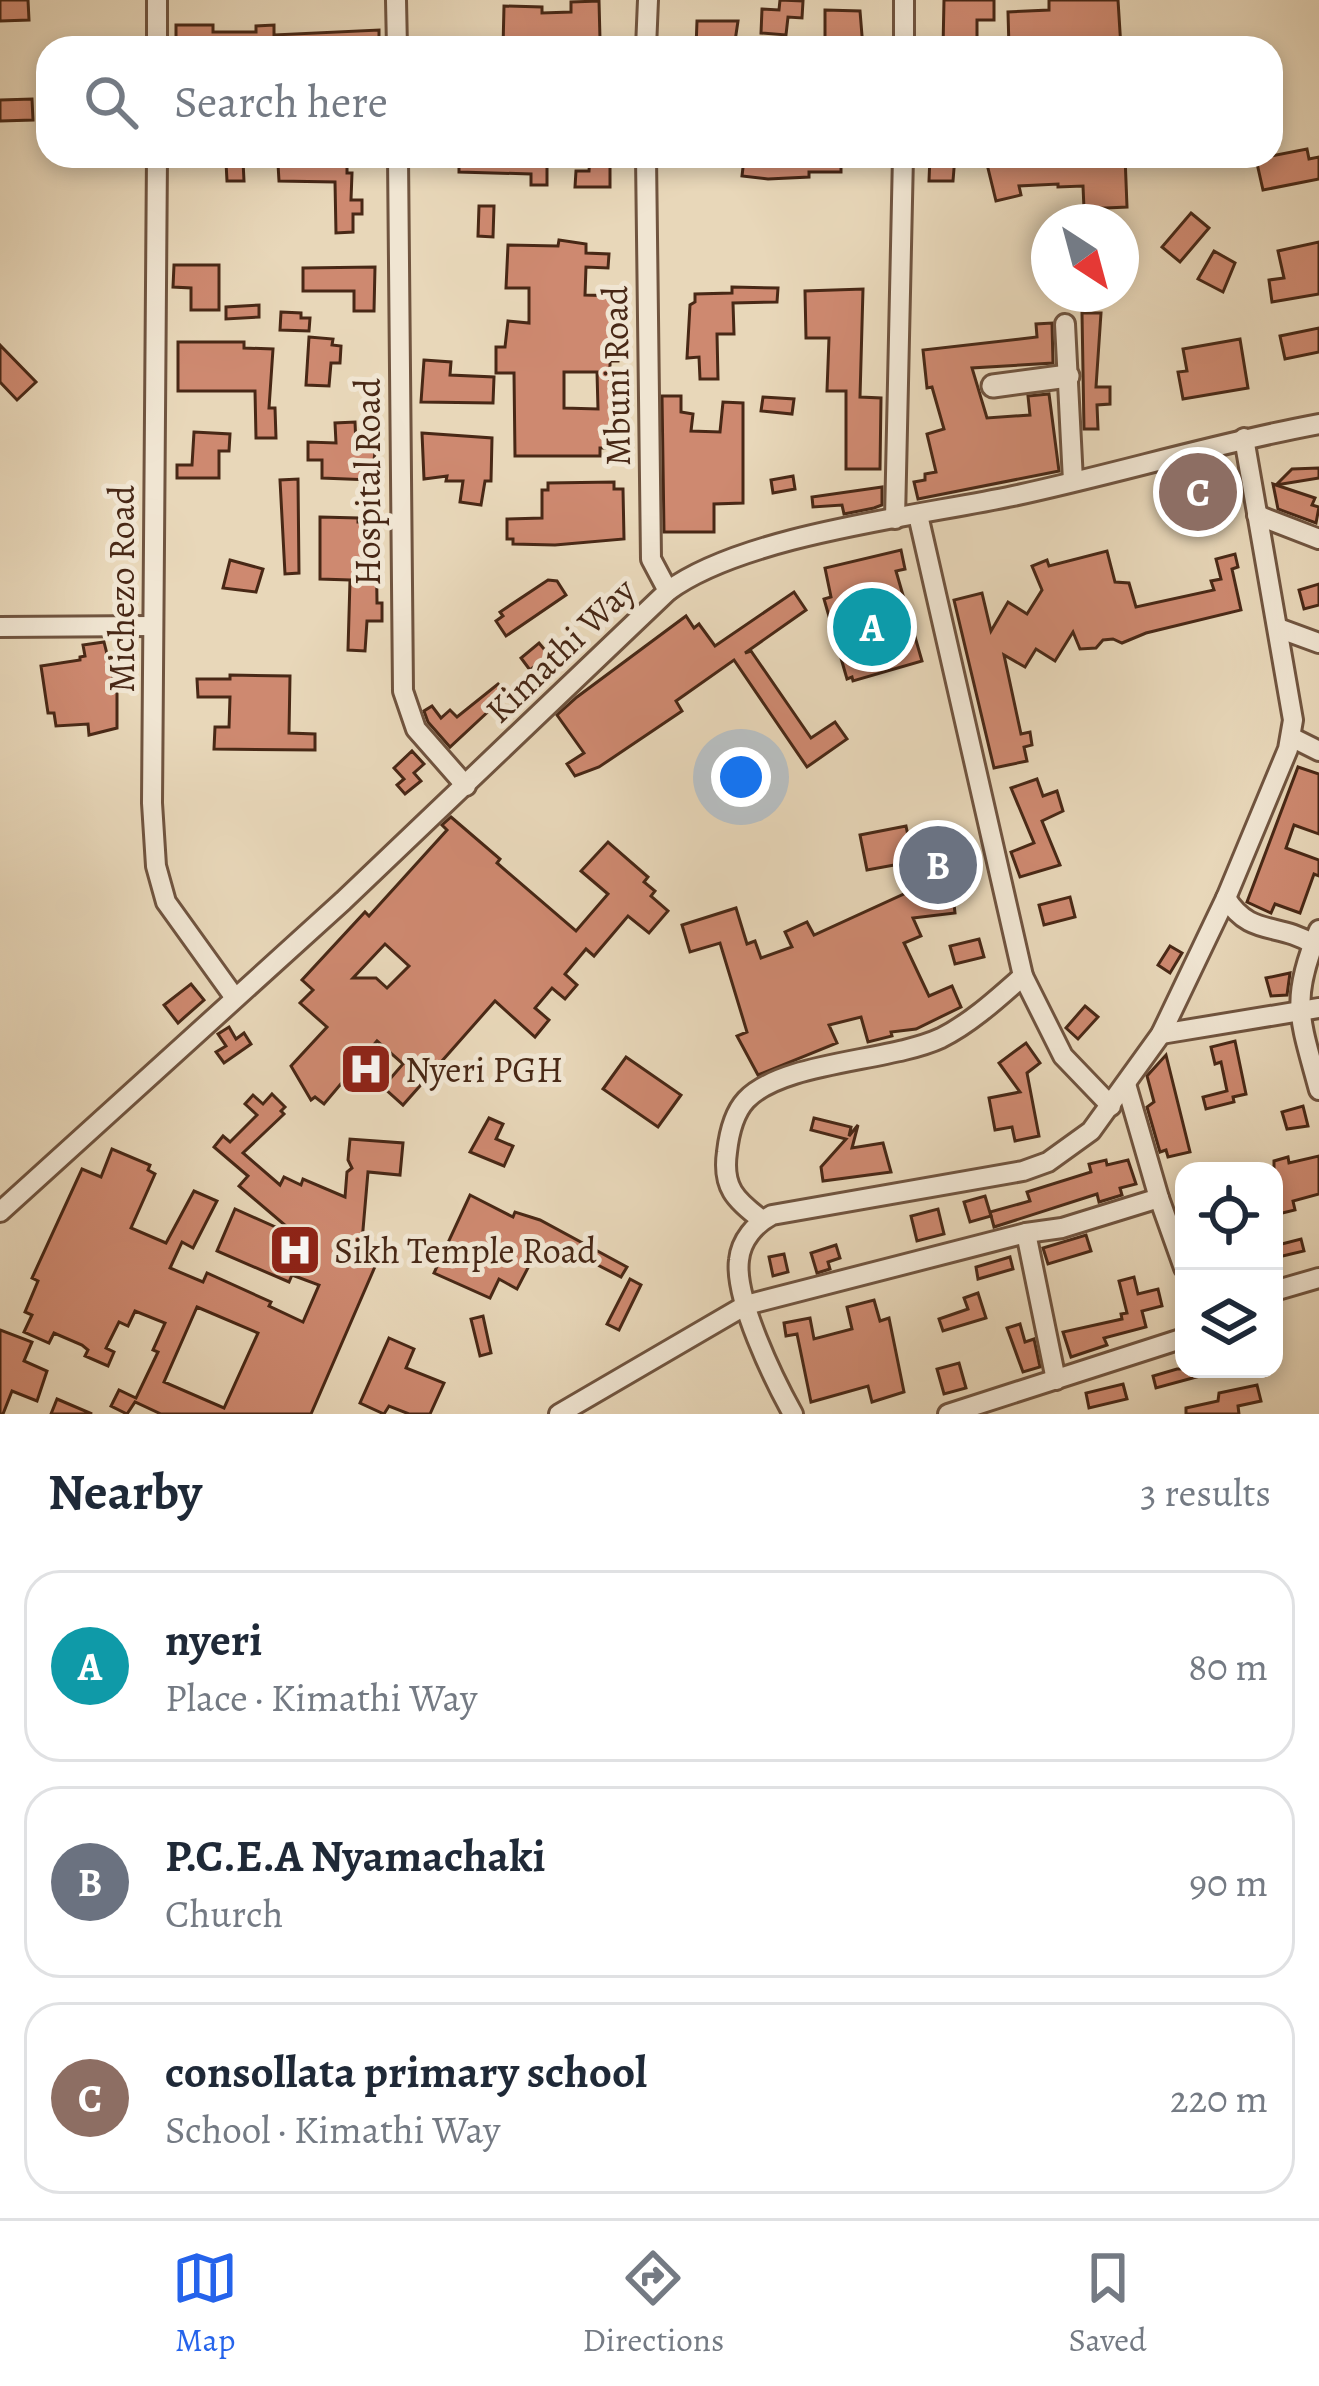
<!DOCTYPE html>
<html lang="en">
<head>
<meta charset="utf-8">
<style>
  :root { --surface:#fff; --page:#f2f2f3; --text:#1f2937; --muted:#747a83; --line:#e0e1e3; --accent:#2563eb }
  body { margin:0; font-family:Alegreya,serif; background:var(--page); color:var(--text) }
  .controls { position:absolute; right:36px; bottom:36px; display:grid; overflow:hidden; border-radius:24px; box-shadow:0 6px 18px #0003 }
  .controls button { width:108px; height:108px; display:grid; place-items:center; padding:0; border:0; border-bottom:3px solid var(--line); background:var(--surface); color:var(--text); font:60px sans-serif }
  .compass { position:absolute; left:1031px; top:204px; width:108px; height:108px; border-radius:50%; background:var(--surface); box-shadow:0 6px 18px #0003; rotate:144deg }
  .you { position:absolute; left:741px; top:777px; width:42px; height:42px; margin:-30px; border:9px solid #fff; border-radius:50%; background:#1a73e8; box-shadow:0 0 0 18px #1a73e833 }
  .badge { display:grid; place-items:center; width:78px; height:78px; border-radius:50%; background:var(--accent); color:#fff; font-size:39px; font-weight:700 }
  .pin { position:absolute; translate:-50% -50%; border:6px solid #fff; box-shadow:0 3px 12px #0006 }
  .list { margin:0; padding:0; list-style:none }
  h2 { display:flex; justify-content:space-between; align-items:center; height:156px; margin:0; padding:0 48px; font-size:51px }
  h2 small { font-size:39px; font-weight:400; color:var(--muted) }
  .list li { display:grid; grid-template-columns:78px 1fr auto; gap:36px; align-items:center; box-sizing:border-box; height:192px; margin:0 24px 24px; padding:0 24px; border:3px solid var(--line); border-radius:36px }
  .list b { display:block; font-size:45px; white-space:nowrap }
  .list p { margin:0; font-size:39px; white-space:nowrap; color:var(--muted) }
  .list em { font-size:39px; font-style:normal; color:var(--muted) }
  .icon { flex:none; width:66px; height:66px; fill:none; stroke:currentColor; stroke-width:2; stroke-linecap:round; stroke-linejoin:round }
  .map { position:relative; flex:none; width:1319px; height:1414px; overflow:hidden }
  .search { position:absolute; background:var(--surface); box-shadow:0 6px 18px #0003; left:36px; right:36px; top:36px; height:132px; display:flex; align-items:center; gap:30px; box-sizing:border-box; padding:0 42px; border-radius:36px; color:var(--muted); font-size:45px }
  .sheet { height:804px; background:var(--surface) }
  nav { display:flex; justify-content:space-around; align-items:center; box-sizing:border-box; height:168px; border-top:3px solid var(--line); background:var(--surface); font-size:33px; color:var(--muted) }
  nav a { display:grid; justify-items:center; gap:6px }
  nav .on { color:var(--accent) }
  .map>svg:first-child { display:block }
  .building { fill:#ce8970; stroke:#482816; stroke-width:3; fill-rule:evenodd }
  .lines { fill:none; stroke-linecap:round; stroke-linejoin:round }
  .minor-casing { stroke:#70543f; stroke-width:24 }
  .tertiary-casing { stroke:#70543f; stroke-width:27 }
  .minor { stroke:#f0e5d2; stroke-width:18 }
  .tertiary { stroke:#f0e5d2; stroke-width:21 }
  .labels { text-anchor:middle; dominant-baseline:central; stroke-width:10; stroke-linejoin:round; paint-order:stroke }
  .street-label { font-size:36px; fill:#482816; stroke:#f0e5d2 }
  .poi-label { font-size:36px; fill:#482816; stroke:#f0e5d2; text-anchor:start }
</style>
</head>
<body>
<div class="map">
<svg width="1319" height="1414" viewBox="0 0 1319 1414">
  <rect width="100%" height="100%" fill="#e8d7b9"/>
  <filter id="stains"><feTurbulence type="fractalNoise" baseFrequency=".00167" numOctaves="4"/><feColorMatrix values="0 0 0 0 .2 0 0 0 0 .09 0 0 0 0 .02 0 0 0 .5 -.17"/></filter>
  <radialGradient id="worn" r=".72"><stop offset=".6" stop-color="#630" stop-opacity="0"/><stop offset="1" stop-color="#630" stop-opacity=".3"/></radialGradient>
  <g class="building">
    <path d="M0,0H28L29,20L0,21Z"/>
    <path d="M780,0L803,1L802,18L788,17L786,35L761,33L762,9L779,10Z"/>
    <path d="M944,0H994V20H977V48H943Z"/>
    <path d="M1049,0H1118L1121,48H1091V43L1009,48L1008,12L1049,10Z"/>
    <path d="M599,1L600,39L571,40V48H503L504,6L542,7V13L571,12V2Z"/>
    <path d="M825,10L860,11L863,48H825Z"/>
    <path d="M697,21H738L734,48H696Z"/>
    <path d="M176,25H213V32H256V26L274,25V35L379,30V48H176Z"/>
    <path d="M32,99L33,120L0,121V100Z"/>
    <path d="M1307,149L1309,159L1319,157V179L1263,190L1256,159Z"/>
    <path d="M323,156H342V166H347V173H352L351,200H362V214H353V232L336,233L335,182L279,181L278,164L323,162Z"/>
    <path d="M459,156H547V185H531V174L459,172Z"/>
    <path d="M590,156H610V187H575L576,171H589Z"/>
    <path d="M778,156H841V172H809V177L768,179L742,176L744,159L778,162Z"/>
    <path d="M930,156H955L953,181H929Z"/>
    <path d="M985,156H1125L1127,207L1084,209L1083,186L1058,187V184L1019,186L1021,195L996,201Z"/>
    <path d="M243,161L244,181H227L226,162Z"/>
    <path d="M479,206H494L493,237L478,236Z"/>
    <path d="M1191,213L1209,228L1180,262L1162,247Z"/>
    <path d="M559,240L586,244V253L609,254L608,268L586,267L585,295L618,296V361H610V386H631L627,421L619,420V448H600V456H515L514,373H496V347H505L508,321L529,323V288H506L508,245L558,246ZM564,372H597L598,409L564,408Z"/>
    <path d="M1319,242V294L1272,302L1269,280L1284,278L1278,251Z"/>
    <path d="M1214,251L1235,263L1223,292L1198,279Z"/>
    <path d="M174,265H219V310H191V288L173,287Z"/>
    <path d="M375,267L374,311H354V291H303V268Z"/>
    <path d="M732,287L778,288L777,302L733,303L734,334H717L718,379H700L699,357L687,358L690,305L695,302V294L732,293Z"/>
    <path d="M863,289L860,397L881,398L880,469H846V391H827L829,338H806L805,291Z"/>
    <path d="M259,305V317L226,319V307Z"/>
    <path d="M281,312L301,313V318H310L309,331L280,330Z"/>
    <path d="M1082,313H1101L1096,387H1110V404L1097,405L1098,429H1084Z"/>
    <path d="M1052,323L1053,363L972,368L987,418L1030,415L1028,396L1049,394L1059,471L918,499L914,482L925,480V474L936,472L927,434L944,429L932,387L927,388L923,350L1037,337L1036,324Z"/>
    <path d="M1319,328V352L1285,359L1280,336Z"/>
    <path d="M309,337L333,339L332,345L341,346L340,363H331L329,386L306,385Z"/>
    <path d="M1240,339L1248,388L1183,399L1178,372L1187,371L1183,349Z"/>
    <path d="M178,342H244V348L273,349L269,408H275L276,438H256L255,391H178Z"/>
    <path d="M0,345L36,382L17,400L0,382Z"/>
    <path d="M424,360L451,362L450,375L494,377L493,403L421,402Z"/>
    <path d="M662,396H681V412L693,414L691,431L720,432L723,402L743,403V503L714,504V532H664Z"/>
    <path d="M763,397L794,399L792,414L761,411Z"/>
    <path d="M355,422L356,445L376,446L371,480L322,478V460H308V442L336,443L335,423Z"/>
    <path d="M194,432L230,434L229,451H219V478H177V465H192Z"/>
    <path d="M422,433L492,438L491,481H485L481,505L460,502L463,481H446L447,476L424,479Z"/>
    <path d="M1319,468V478L1276,485L1292,469Z"/>
    <path d="M793,476L795,489L773,493L771,480Z"/>
    <path d="M298,479L299,573L285,574L280,480Z"/>
    <path d="M614,482V489H623L624,539L555,545L513,544V539H507V519L542,518V490H548V483Z"/>
    <path d="M1273,484L1315,498L1312,505L1319,507L1316,523L1278,509Z"/>
    <path d="M882,487V505L874,508L844,514L842,505L813,507L812,497Z"/>
    <path d="M320,517L358,518V522L376,523L377,603H382V621H367L365,651L348,650L350,580L320,579Z"/>
    <path d="M901,550L905,569L896,571L922,661L853,681L852,677L847,679L824,599L831,597L825,568Z"/>
    <path d="M1107,551L1115,582L1129,583L1136,607L1214,590L1211,581L1221,579L1216,559L1235,554L1238,567L1232,569L1241,610L1146,633L1122,643L1113,639L1103,640L1096,648L1080,649L1073,632L1055,661L1036,649L1025,667L1004,655L1021,734L1030,732L1032,745L1024,747L1027,761L994,768L954,600L982,593L991,631L1008,602L1027,614L1042,590L1032,566L1047,560L1049,566Z"/>
    <path d="M230,560L263,569L256,592L223,588Z"/>
    <path d="M548,580L557,581L566,595L506,636L496,621L503,616L500,612Z"/>
    <path d="M1319,584V605L1304,609L1299,590Z"/>
    <path d="M794,592L806,610L745,653L751,651L811,738L835,722L847,739L807,767L734,660L676,701L682,711L599,767L575,776L567,764L584,753L557,715L577,697L686,616L694,628L699,624L715,646Z"/>
    <path d="M104,642L117,694V728L89,735L88,724L56,726L54,713H48L41,666L80,660V657L85,656L83,645Z"/>
    <path d="M539,643L549,655L530,670L521,658Z"/>
    <path d="M230,675L290,676L289,733L315,734V750L214,749L215,727H229L230,697H198L197,679H230Z"/>
    <path d="M498,684L507,694L450,747L428,722L424,711L432,706L441,718L450,710L457,717Z"/>
    <path d="M412,751L424,764L414,773L421,781L405,794L397,785L404,779L394,768Z"/>
    <path d="M1298,767L1319,774V834L1294,825L1286,848L1319,860V876L1314,874L1300,913L1275,904L1271,913L1247,902Z"/>
    <path d="M1037,779L1043,796L1057,791L1063,811L1042,821L1060,865L1020,877L1011,852L1034,843L1011,788Z"/>
    <path d="M451,817L500,859L497,863L576,931L608,894L581,871L608,842L648,877L644,882L655,891L651,896L668,911L649,933L628,916L594,956L586,949L565,974L577,985L565,999L552,988L535,1008L549,1020L535,1037L495,1001L403,1105L383,1087L403,1064L377,1041L324,1104L315,1097L311,1100L291,1066L327,1027L300,1003L313,990L302,980L365,912L369,916L447,830L442,825ZM385,944L409,966L387,988L376,978H353Z"/>
    <path d="M906,826L911,850L946,846L947,851H955L958,876L951,877L955,913L913,918L921,936L904,943L929,996L952,986L961,1007L916,1029L891,1032L892,1036L868,1042L861,1017L829,1025L837,1043L758,1075L737,1036L747,1032L720,943L690,952L682,925L736,908L747,944L755,941L761,958L792,947L785,932L807,922L814,935L908,892L905,863L867,870L860,835Z"/>
    <path d="M1070,897L1075,917L1044,925L1039,905Z"/>
    <path d="M979,939L984,957L955,964L950,946Z"/>
    <path d="M1170,946L1182,953L1170,973L1158,965Z"/>
    <path d="M1290,973L1287,995L1271,996L1266,978Z"/>
    <path d="M191,984L204,1000L178,1023L164,1005Z"/>
    <path d="M1085,1006L1098,1017L1078,1039L1066,1028Z"/>
    <path d="M229,1027L236,1039L244,1033L251,1044L224,1063L216,1052L226,1046L218,1034Z"/>
    <path d="M1235,1041L1246,1094L1233,1097L1234,1102L1206,1109L1203,1097L1227,1091L1221,1062L1215,1064L1211,1047Z"/>
    <path d="M1026,1043L1040,1063L1027,1073L1039,1136L1015,1141L1012,1127L995,1130L989,1098L1020,1092L999,1063Z"/>
    <path d="M1166,1055L1190,1152L1168,1157L1166,1150L1160,1152L1147,1107L1154,1102L1147,1076Z"/>
    <path d="M626,1057L681,1095L658,1127L603,1089Z"/>
    <path d="M272,1094L285,1107L281,1111L284,1114L243,1153L280,1185L284,1177L301,1185L303,1179L345,1197L347,1172L352,1168L348,1160L350,1139L403,1143L400,1175L368,1172L362,1241L388,1253L383,1265L377,1262L311,1414H161L135,1402L127,1414L111,1406L119,1390L136,1398L158,1352L153,1350L165,1323L135,1311L128,1326L119,1322L106,1348L114,1352L108,1366L85,1356L88,1350L82,1345L54,1333L49,1343L24,1332L32,1315L25,1312L38,1281L32,1278L82,1169L101,1177L112,1149L150,1165L148,1170L155,1174L131,1228L166,1243L194,1191L217,1201L193,1248L182,1242L170,1268L203,1282L207,1273L271,1302L269,1306L303,1322L319,1285L292,1275L289,1282L217,1251L235,1209L300,1238L239,1186L248,1176L214,1147L223,1136L230,1142L257,1115L245,1104L253,1095L263,1104ZM197,1307L258,1333L224,1408L164,1382Z"/>
    <path d="M1303,1106L1308,1126L1287,1129L1282,1112Z"/>
    <path d="M489,1118L503,1124L496,1139L513,1146L504,1166L470,1152Z"/>
    <path d="M814,1118L851,1127L849,1136L858,1125L852,1148L883,1143L891,1172L823,1181L821,1167L846,1139L811,1130Z"/>
    <path d="M1319,1156V1194L1293,1201L1295,1210L1274,1215V1161L1288,1157L1289,1163Z"/>
    <path d="M1106,1160L1107,1165L1128,1160L1136,1184L1120,1188L1122,1195L1099,1202L1097,1194L994,1227L990,1212L1030,1201L1027,1192L1091,1172L1089,1164Z"/>
    <path d="M470,1195L513,1217L515,1212L540,1220L627,1267L621,1277L555,1243L546,1265L532,1260L517,1289L499,1279L490,1298L434,1273Z"/>
    <path d="M985,1196L991,1216L970,1222L964,1202Z"/>
    <path d="M938,1209L944,1234L917,1241L911,1216Z"/>
    <path d="M1086,1235L1091,1251L1048,1264L1043,1248Z"/>
    <path d="M1301,1239L1304,1251L1274,1258V1246Z"/>
    <path d="M836,1245L840,1258L828,1262L830,1269L817,1273L811,1253Z"/>
    <path d="M784,1254L788,1272L773,1276L769,1257Z"/>
    <path d="M1010,1257L1013,1269L978,1279L976,1267Z"/>
    <path d="M1134,1277L1138,1294L1158,1289L1162,1306L1142,1311L1146,1327L1104,1338L1107,1345L1071,1357L1063,1332L1122,1319L1121,1314L1127,1313L1119,1281Z"/>
    <path d="M630,1279L641,1285L619,1330L607,1324Z"/>
    <path d="M978,1293L986,1318L943,1331L939,1319L968,1309L964,1298Z"/>
    <path d="M874,1300L880,1321L889,1318L904,1392L872,1402L868,1386L811,1402L797,1334L786,1336L784,1323L810,1318L814,1339L852,1329L847,1307Z"/>
    <path d="M483,1316L491,1353L480,1356L471,1319Z"/>
    <path d="M1020,1324L1025,1342L1034,1339L1040,1367L1023,1372L1007,1328Z"/>
    <path d="M0,1330L32,1342L24,1361L47,1371L37,1401L12,1391L3,1414H0Z"/>
    <path d="M389,1338L414,1349L406,1368L444,1383L430,1414H409L389,1406L384,1414L360,1403Z"/>
    <path d="M959,1363L966,1388L944,1394L937,1369Z"/>
    <path d="M1177,1369H1211V1373L1156,1388L1153,1376Z"/>
    <path d="M1123,1384L1127,1399L1089,1408L1086,1393Z"/>
    <path d="M1257,1385L1261,1401L1238,1406L1239,1414H1186V1408L1218,1401L1219,1393Z"/>
    <path d="M57,1399L92,1414H51Z"/>
  </g>
  <g class="lines">
    <g class="minor-casing">
      <g id="minor">
        <path d="M157,0V48"/>
        <path d="M396,0L397,48"/>
        <path d="M904,0V48"/>
        <path d="M646,48L648,0"/>
        <path d="M157,156L152,803L156,866L166,902L235,998"/>
        <path d="M398,156L403,691L416,729L466,786"/>
        <path d="M646,156L651,559L668,591"/>
        <path d="M1065,324L1073,481"/>
        <path d="M918,515L1023,976L1063,1056L1111,1106"/>
        <path d="M1257,515L1319,539"/>
        <path d="M895,519L903,156"/>
        <path d="M0,627L153,626"/>
        <path d="M1278,628L1319,643"/>
        <path d="M1291,737L1319,751"/>
        <path d="M1226,898C1250,937 1278,922 1313,944"/>
        <path d="M1319,930C1289,1001 1300,1019 1319,1090"/>
        <path d="M1161,1034L1319,1008"/>
        <path d="M1126,1084L1159,1198L1184,1268"/>
        <path d="M0,1212L343,901L668,591C744,535 918,516 1013,496C1116,474 1216,443 1319,424"/>
        <path d="M762,1220C735,1200 722,1187 727,1152C729,1134 733,1114 746,1100C783,1061 889,1062 941,1038C971,1023 998,998 1023,976"/>
        <path d="M1026,1233L1056,1380"/>
        <path d="M1274,1291L1319,1278"/>
        <path d="M559,1414L746,1305L1026,1233L1062,1228L1159,1198"/>
        <path d="M793,1414C774,1380 734,1298 739,1260C741,1240 755,1224 772,1215L1023,1171L1048,1162L1091,1131L1161,1034L1226,898L1288,749L1293,720L1244,438"/>
        <path d="M948,1414L1184,1338"/>
      </g>
    </g>
    <g class="tertiary-casing">
      <path id="tertiary" d="M993,386L1068,376"/>
    </g>
    <use href="#minor" class="minor"/>
    <use href="#tertiary" class="tertiary"/>
  </g>
  <defs>
    <g id="hospital-square" transform="scale(2.7)"><rect x="-9" y="-9" width="18" height="18" rx="4" fill="#8f2418" stroke="#f0e5d2"/><path d="M-5-5h3v3.5h4V-5h3V5h-3V1.5h-4V5h-3Z" fill="#fff"/></g>
  </defs>
  <g fill-rule="evenodd">
    <use href="#hospital-square" x="366" y="1069"/>
    <use href="#hospital-square" x="295" y="1250"/>
  </g>
  <g class="labels">
    <g class="street-label">
      <text transform="translate(616 376) rotate(-91)">Mbuni Road</text>
      <text transform="translate(367 482) rotate(-90)">Hospital Road</text>
      <text transform="translate(121 589) rotate(-90)">Michezo Road</text>
      <text transform="translate(560 650) rotate(-44)">Kimathi Way</text>
    </g>
    <g class="poi-label">
      <text x="405" y="1069">Nyeri PGH</text>
      <text x="334" y="1250">Sikh Temple Road</text>
    </g>
  </g>
  <rect width="100%" height="100%" filter="url(#stains)"/>
  <rect width="100%" height="100%" fill="url(#worn)"/>
</svg>
<div class="controls">
<button><svg class="icon" aria-label="locate" viewBox="0 0 24 24"><circle cx="12" cy="12" r="6"/><path d="M12 2v4M12 18v4M2 12h4M18 12h4"/></svg></button>
<button><svg class="icon" aria-label="layers" viewBox="0 0 24 24"><path d="M12 4l9 5-9 5-9-5zM3 14l9 5 9-5"/></svg></button>
</div>
<svg class="compass" viewBox="-18 -18 36 36"><path d="M0-13l5 13h-10z" fill="#e53935"/><path d="M0 13l5-13h-10z" fill="#747a83"/></svg>
<div class="you"></div>
<div class="pin badge" style="left:872px;top:627px;background:#0f9aa8">A</div>
<div class="pin badge" style="left:938px;top:865px;background:#6b7280">B</div>
<div class="pin badge" style="left:1198px;top:492px;background:#8d6e63">C</div>
<div class="search"><svg class="icon" aria-label="search" viewBox="0 0 24 24"><circle cx="10" cy="10" r="6"/><path d="M15 15l6 6"/></svg>Search here</div>
</div>
<section class="sheet">
<h2>Nearby<small>3 results</small></h2>
<ul class="list">
<li><span class="badge" style="background:#0f9aa8">A</span><div><b>nyeri</b><p>Place · Kimathi Way</p></div><em>80 m</em></li>
<li><span class="badge" style="background:#6b7280">B</span><div><b>P.C.E.A Nyamachaki</b><p>Church</p></div><em>90 m</em></li>
<li><span class="badge" style="background:#8d6e63">C</span><div><b>consollata primary school</b><p>School · Kimathi Way</p></div><em>220 m</em></li>
</ul>
</section>
<nav>
<a class="on"><svg class="icon" aria-label="map" viewBox="0 0 24 24"><path d="M3 6l6-2 6 2 6-2v14l-6 2-6-2-6 2zM9 4v14M15 6v14"/></svg>Map</a>
<a><svg class="icon" aria-label="directions" viewBox="0 0 24 24"><path d="M12 3l9 9-9 9-9-9zM9 14v-3h6M13 9l2 2-2 2"/></svg>Directions</a>
<a><svg class="icon" aria-label="saved" viewBox="0 0 24 24"><path d="M7 4h10v16l-5-4-5 4z"/></svg>Saved</a>
</nav>
</body>
</html>
